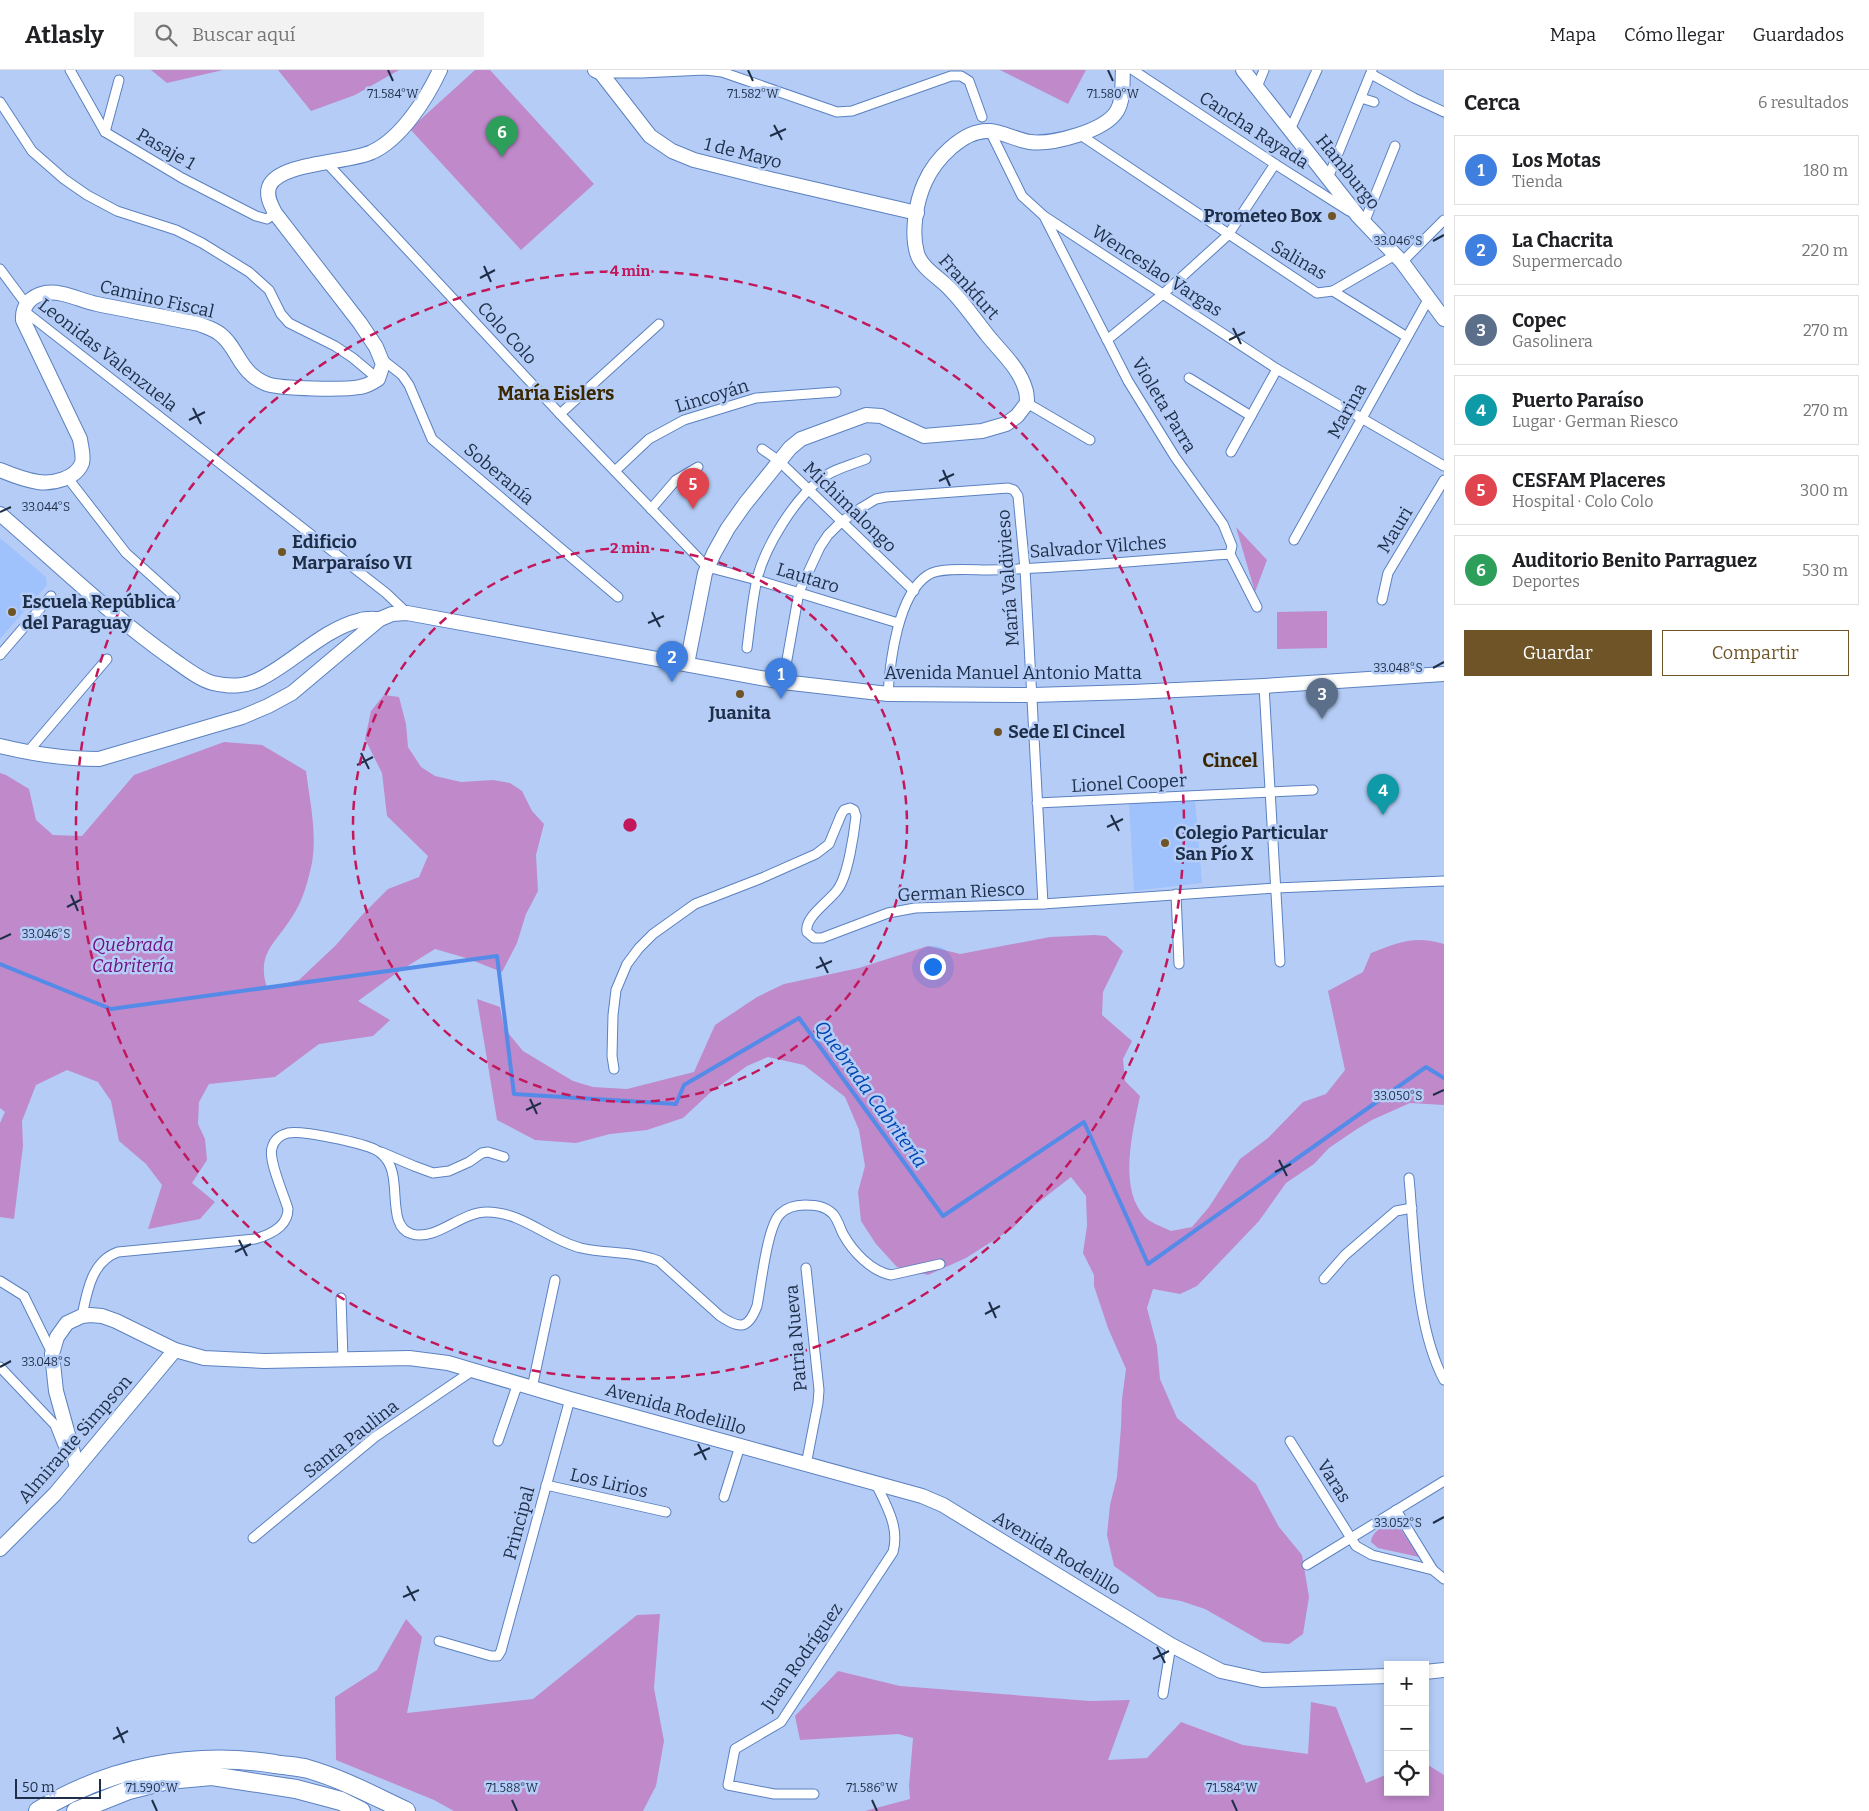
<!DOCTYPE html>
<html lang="es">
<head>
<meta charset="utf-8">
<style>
  :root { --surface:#fff; --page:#f2f2f2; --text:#202124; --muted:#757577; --line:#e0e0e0; --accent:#6e5426 }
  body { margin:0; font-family:Bitter,serif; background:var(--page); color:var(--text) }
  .controls { position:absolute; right:15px; bottom:15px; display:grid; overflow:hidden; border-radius:0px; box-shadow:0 2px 8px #0003 }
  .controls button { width:45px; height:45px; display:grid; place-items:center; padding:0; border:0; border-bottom:1px solid var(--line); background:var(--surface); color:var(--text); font:25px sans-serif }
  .scale { position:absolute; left:15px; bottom:12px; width:86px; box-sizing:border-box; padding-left:5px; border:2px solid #1e2e48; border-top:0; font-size:14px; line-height:18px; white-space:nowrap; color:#1e2e48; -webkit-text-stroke:4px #b5cdf6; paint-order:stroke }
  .you { position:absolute; left:932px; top:896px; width:18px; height:18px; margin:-12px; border:4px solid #fff; border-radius:50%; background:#1a73e8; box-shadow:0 0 0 8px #1a73e833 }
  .badge { display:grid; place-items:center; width:32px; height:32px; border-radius:50%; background:var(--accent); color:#fff; font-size:16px; font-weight:700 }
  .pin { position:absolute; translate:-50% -41px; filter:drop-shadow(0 1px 2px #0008) }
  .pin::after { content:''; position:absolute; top:26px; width:18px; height:15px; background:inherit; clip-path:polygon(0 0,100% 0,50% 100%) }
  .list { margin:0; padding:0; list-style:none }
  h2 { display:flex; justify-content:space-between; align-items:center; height:65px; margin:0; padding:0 20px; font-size:21px }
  h2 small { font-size:16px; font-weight:400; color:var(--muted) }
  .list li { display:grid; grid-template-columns:32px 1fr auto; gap:15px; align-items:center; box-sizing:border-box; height:70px; margin:0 10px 10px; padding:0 10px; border:1px solid var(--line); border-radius:0px }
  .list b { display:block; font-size:19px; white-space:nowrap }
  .list p { margin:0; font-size:16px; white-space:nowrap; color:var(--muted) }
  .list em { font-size:16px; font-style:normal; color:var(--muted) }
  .actions { display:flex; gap:10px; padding:15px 20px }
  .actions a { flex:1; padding:11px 0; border:1px solid var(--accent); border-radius:0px; text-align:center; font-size:18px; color:var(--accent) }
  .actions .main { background:var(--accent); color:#fff }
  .icon { flex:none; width:28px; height:28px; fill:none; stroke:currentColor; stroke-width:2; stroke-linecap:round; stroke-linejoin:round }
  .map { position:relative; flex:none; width:1444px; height:1741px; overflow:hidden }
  header { display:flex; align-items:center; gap:30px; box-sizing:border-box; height:70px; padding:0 25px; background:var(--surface); border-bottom:1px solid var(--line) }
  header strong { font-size:24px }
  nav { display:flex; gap:28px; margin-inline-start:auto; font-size:18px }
  .search { width:350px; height:45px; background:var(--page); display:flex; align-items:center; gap:12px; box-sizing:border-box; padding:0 18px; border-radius:0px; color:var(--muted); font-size:19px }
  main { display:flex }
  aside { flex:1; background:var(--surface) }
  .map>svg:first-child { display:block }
  .built { fill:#9fc2fd }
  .green { fill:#bf89ca }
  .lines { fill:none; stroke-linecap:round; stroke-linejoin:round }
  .stream { stroke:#548be8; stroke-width:4 }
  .street-casing { stroke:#5b81c0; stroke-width:11 }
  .secondary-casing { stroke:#5b81c0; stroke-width:16 }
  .highway-casing { stroke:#5b81c0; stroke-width:20 }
  .street { stroke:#fff; stroke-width:9 }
  .secondary { stroke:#fff; stroke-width:14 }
  .highway { stroke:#fff; stroke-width:18 }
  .ticks { fill:none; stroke:#1e2e48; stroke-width:2 }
  .ring { fill:none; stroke:#c2185b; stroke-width:2.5; stroke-dasharray:9 6 }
  .poi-dot { fill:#6e5426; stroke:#b5cdf6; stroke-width:2 }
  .labels { text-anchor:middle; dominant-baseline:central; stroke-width:5; stroke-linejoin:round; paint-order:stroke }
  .street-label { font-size:18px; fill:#1e2e48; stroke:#b5cdf6 }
  .poi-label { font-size:18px; font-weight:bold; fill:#1e2e48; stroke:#b5cdf6; text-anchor:start }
  .park-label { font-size:18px; font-style:italic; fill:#710f83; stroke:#b5cdf6 }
  .neighbourhood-label { font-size:19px; font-weight:bold; fill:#3b2800; stroke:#b5cdf6 }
  .water-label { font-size:19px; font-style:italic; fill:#0046b2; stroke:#b5cdf6 }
  .ticks-label { font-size:12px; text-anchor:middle; fill:#1e2e48; stroke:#b5cdf6; stroke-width:5; stroke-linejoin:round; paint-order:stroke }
  .centre { fill:#c2185b; stroke:#b5cdf6; stroke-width:2.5 }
  .ring-label { font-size:15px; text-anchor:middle; font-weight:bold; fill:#c2185b; stroke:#b5cdf6; stroke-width:5; stroke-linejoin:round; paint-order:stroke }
</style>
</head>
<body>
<header>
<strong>Atlasly</strong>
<div class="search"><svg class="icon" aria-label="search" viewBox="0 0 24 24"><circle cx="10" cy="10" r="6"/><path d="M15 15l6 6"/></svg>Buscar aquí</div>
<nav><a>Mapa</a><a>Cómo llegar</a><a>Guardados</a></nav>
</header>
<main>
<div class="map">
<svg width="1444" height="1741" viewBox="0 0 1444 1741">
  <rect width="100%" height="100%" fill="#b5cdf6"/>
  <g class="built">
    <path d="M0,468L46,507L47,515L0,569Z"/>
    <path d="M1195,729L1202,813L1134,821L1129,733Z"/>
  </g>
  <g class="green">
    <path d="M151,0H223L167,13Z"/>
    <path d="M278,0H399L355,25L311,41Z"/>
    <path d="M475,0H490L594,114L521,180L410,59Z"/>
    <path d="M1000,0H1086L1068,34Z"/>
    <path d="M1236,457L1267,490L1255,522Z"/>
    <path d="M1327,541V578L1277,579V542Z"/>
    <path d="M384,625L399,627L406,654L408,677L421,697L435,706L461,712L493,710L510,713L522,721L532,741L544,754L536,785L538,821L526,844L517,873L502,902L466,888L435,879L398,902L358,931L390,950L373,966L319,974L275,1007L209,1014L199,1032L198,1054L205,1069L207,1090L192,1113L215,1132L200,1149L148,1159L162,1115L146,1094L119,1071L111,1031L98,1012L67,1000L36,1015L22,1051L23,1076L14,1149L0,1147V1053L5,1042L0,1038V703L6,705L29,719L36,750L53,765L82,766L134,705L224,672L262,675L306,701C310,732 317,762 312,793C308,811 303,831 292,847C276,873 256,883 267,918L299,910L336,875L362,845L388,819L419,807L428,786L387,746L382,703L365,669L371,641Z"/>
    <path d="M1094,865L1106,866L1123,881L1103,922L1102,945L1132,971L1123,989L1125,1011L1140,1026C1133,1061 1118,1117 1144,1146C1150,1153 1163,1157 1171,1161L1192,1157L1209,1137L1240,1089L1268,1068L1303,1032L1326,1024L1345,1000L1328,921L1363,902L1371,883C1398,872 1416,865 1444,874V1035L1410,1033L1372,1050L1357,1059L1329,1078L1314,1094L1286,1113L1259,1151L1197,1216L1180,1224L1153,1219L1147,1238L1157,1276L1160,1309L1177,1348L1256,1414L1279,1457L1302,1485L1309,1527L1303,1564L1289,1574L1263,1572L1205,1539L1181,1531L1158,1527L1114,1496L1107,1465L1110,1435L1117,1407L1121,1357L1122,1329L1126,1299L1108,1258L1094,1216V1205L1083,1183L1087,1156L1086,1126L1071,1107L1035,1135L1013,1158L966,1188L928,1205L897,1197L876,1174L861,1151L858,1122L865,1096L859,1060L845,1027L804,995L768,987L747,996L711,1022L683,1048L647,1060L610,1064L576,1073L535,1070L497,1050L477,929L500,937L504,958L523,981L573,1011L593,1017L627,1019L694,1002L715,955L757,927L784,914L859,898L928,876L960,884L1050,867Z"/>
    <path d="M1395,1450L1419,1487L1378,1478L1371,1472C1372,1460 1386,1455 1395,1450Z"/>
    <path d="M660,1544L654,1618L664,1671L656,1716L643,1741H454L434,1730L336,1690L335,1627L377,1600L406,1549L422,1567L407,1643L533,1629L637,1545Z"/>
    <path d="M838,1601L900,1616L1090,1631L1130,1630L1108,1690L1147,1688L1181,1652L1243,1675L1308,1684L1311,1632L1336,1637L1366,1713L1388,1704V1722H1425V1693L1444,1705V1741H865L910,1729L909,1716L913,1668L898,1664L800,1670L795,1646Z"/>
  </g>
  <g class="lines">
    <path class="stream" d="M0,894L111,939L497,886L514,1024L676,1034L684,1015L799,948L943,1146L1084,1052L1148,1194L1426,997L1444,1008"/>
    <g class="street-casing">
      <g id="street">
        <path d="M70,0L105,62L182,108L256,146L267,149L275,143"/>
        <path d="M1133,0L1275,94L1349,141"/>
        <path d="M601,3H641L705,0L722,2L837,42L852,41L951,6H961L969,11L982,47"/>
        <path d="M1371,4L1414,28L1444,42"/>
        <path d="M1257,17L1264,0"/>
        <path d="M1361,28L1374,32"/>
        <path d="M0,32L32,81L64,109L87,125L117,141L176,160L202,173L249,202L269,220L281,244L289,253L335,276L353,288L378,309"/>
        <path d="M1290,60L1317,0"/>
        <path d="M990,61L1022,126L1044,146L1277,299L1444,396"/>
        <path d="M105,62L119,10"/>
        <path d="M1079,64L1317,223L1333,221L1407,267"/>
        <path d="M326,92L560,344L707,497L757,510L898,553"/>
        <path d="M1328,108L1372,0"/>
        <path d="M1045,148L1128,311L1175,387L1223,454L1232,476L1230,484L1257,537"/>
        <path d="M1364,153L1395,76"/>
        <path d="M1402,192L1444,150"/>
        <path d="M0,199L26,234"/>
        <path d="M1333,221L1395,185"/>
        <path d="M23,240L386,523L407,543"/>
        <path d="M1107,270L1163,224L1228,165L1275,94"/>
        <path d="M383,290L402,305L409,315L432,369L618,527"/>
        <path d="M1189,308L1251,346"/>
        <path d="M1027,333L1090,370"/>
        <path d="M560,344L659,254"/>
        <path d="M762,379L779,391L914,521"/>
        <path d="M1231,382L1277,299"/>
        <path d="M615,401L649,369L684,350L756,328L836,322"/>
        <path d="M67,407L126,483L175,527"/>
        <path d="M651,439L676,410L698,397"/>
        <path d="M1294,470L1429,228"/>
        <path d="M1382,530L1388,503L1444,410"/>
        <path d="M747,578C750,555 752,532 757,509C765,477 794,429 821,409C833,399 851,395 866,389"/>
        <path d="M0,585L51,526"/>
        <path d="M783,612L799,522L820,477L828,465L841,452L861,438L876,429L886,427L1008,418L1014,420L1018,426L1025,499L1043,834"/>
        <path d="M1264,616L1280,892"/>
        <path d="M888,624C890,591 898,524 928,505C940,497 972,500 987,500C1068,498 1149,490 1230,484"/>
        <path d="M27,683L107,589"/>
        <path d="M1037,733L1313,720"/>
        <path d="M1176,824L1179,894"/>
        <path d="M614,999L612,986L613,945L616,920L627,894L639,878L653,864L695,834L762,808L816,784L829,774L841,745L844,740L850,738L854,740L856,746C854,764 848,805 838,819C830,831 804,847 807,862L814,868H822L888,843L915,838L1043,834L1276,818L1444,811"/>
        <path d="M381,1082L414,1096L433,1103L449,1101L469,1092L482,1083L488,1082L504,1087"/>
        <path d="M1409,1108C1415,1170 1415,1256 1444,1310"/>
        <path d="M1324,1209L1345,1185L1396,1141L1412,1138"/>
        <path d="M0,1211L24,1226L52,1283"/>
        <path d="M341,1228L343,1289"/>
        <path d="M82,1246C87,1221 92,1191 118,1182L255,1169C269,1165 288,1157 288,1139C284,1125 268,1090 272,1078C274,1070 280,1065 288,1063C302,1060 363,1073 376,1080C380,1082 384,1086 387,1090C402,1111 386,1157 412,1164C437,1171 460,1142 487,1142C523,1142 548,1170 581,1178C607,1184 634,1181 659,1191L720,1246C740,1259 748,1260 757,1236C761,1216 767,1157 780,1144C787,1137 796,1135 805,1135C816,1135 825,1136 833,1144C838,1150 840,1158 843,1164C853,1182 871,1201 891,1205L940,1194"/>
        <path d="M0,1297L55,1355L66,1383"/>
        <path d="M532,1318L555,1210"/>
        <path d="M498,1371L518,1313"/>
        <path d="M1290,1371L1356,1476L1372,1485L1433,1500"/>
        <path d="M806,1395L818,1333L819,1320L806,1198"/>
        <path d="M546,1415L666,1442"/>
        <path d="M724,1427L740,1376"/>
        <path d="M1396,1440L1433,1500L1444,1509"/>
        <path d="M253,1468L375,1367L472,1301"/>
        <path d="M1307,1495L1444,1411"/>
        <path d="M439,1571L491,1586H498L501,1581L570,1329"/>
        <path d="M1163,1624L1171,1575"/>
        <path d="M814,1724H774L728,1715L735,1679L781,1652L893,1482C900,1457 886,1435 875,1412"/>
      </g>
    </g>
    <g class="secondary-casing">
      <g id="secondary">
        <path d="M595,0L601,3L650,66L672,81L694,90L770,109L917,143"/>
        <path d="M1243,0L1358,146L1402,192L1444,249"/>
        <path d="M0,400C12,405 25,410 38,412C52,414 76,409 82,393C84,385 81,377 80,369L23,250C22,235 31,226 45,223C62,220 81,231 97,234C131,241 165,247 199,254C206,257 214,259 220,264C234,274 238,293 251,304C255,308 262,312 267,314C281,319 345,320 360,317C366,316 372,313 378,309L383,294L376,277L360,253L275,143C271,135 266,126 269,117C278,92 350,93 372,82C401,69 427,28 440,0"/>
        <path d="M0,444C56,492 110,545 171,588C183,596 198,609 213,613C230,617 244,617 260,609C294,592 323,559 361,550C367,548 374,549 380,549"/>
        <path d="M687,594L705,503L714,483L728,458L745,434L790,378L801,369L866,345L881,346L924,366L982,361L1006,354L1017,346L1027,333C1027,328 1027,323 1025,318C1019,298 1001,282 988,266C975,250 964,233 950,219C940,208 921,198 917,183C911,162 916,132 925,112C935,90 963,59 990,61C1002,62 1017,70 1030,72C1052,75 1105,61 1117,41C1124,29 1122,13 1123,0"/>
        <path d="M0,676C33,684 65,689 99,689L242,647L268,636L292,623L380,549L392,544L407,543L783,612L888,624L1033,625L1132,622L1264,616L1444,604"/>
        <path d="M77,1397L56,1321L52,1284L57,1267L67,1253L82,1246L90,1245L102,1246L116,1251L175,1280L204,1288L264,1291L409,1288L448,1293L570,1329L922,1426L943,1435L1171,1575L1221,1601L1262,1610L1388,1606"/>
        <path d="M0,1479L55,1424L175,1280"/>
        <path d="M1425,1602L1444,1600"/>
      </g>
    </g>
    <g class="highway-casing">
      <g id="highway">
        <path d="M38,1741C109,1697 192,1681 275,1694C286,1696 298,1696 308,1699C343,1709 374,1726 406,1741"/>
        <path d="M76,1741L129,1720L168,1710L212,1706L296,1719L341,1731L361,1741"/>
      </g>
    </g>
    <use href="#street" class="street"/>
    <use href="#secondary" class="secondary"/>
    <use href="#highway" class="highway"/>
  </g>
  <path class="ticks" d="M388,0L393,11M748,0L753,11M1108,0L1113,11M774,55L782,70M770,66L786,59M1433,171L1444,165M484,196L491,212M480,208L495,200M1233,258L1241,274M1229,270L1245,262M193,338L201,354M189,350L205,342M943,400L950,416M939,411L954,404M0,442L11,437M652,542L660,557M648,553L664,546M1433,598L1444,592M361,683L369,699M357,695L373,687M1111,745L1119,761M1107,757L1123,749M71,825L78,841M67,837L82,829M0,869L11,864M820,887L828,903M816,898L832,891M1433,1025L1444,1020M530,1029L537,1044M526,1040L541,1033M1279,1090L1287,1106M1275,1102L1291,1094M239,1170L247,1186M235,1182L251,1174M989,1232L996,1248M985,1244L1000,1236M0,1297L11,1291M698,1374L706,1390M694,1385L710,1378M1433,1453L1444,1447M407,1516L415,1531M403,1527L419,1520M1157,1577L1165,1593M1153,1589L1169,1581M117,1657L124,1673M113,1669L128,1661M152,1730L157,1741M512,1730L517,1741M872,1730L877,1741M1232,1730L1237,1741"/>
  <g class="ring">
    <circle cx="630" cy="755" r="277"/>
    <circle cx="630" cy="755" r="554"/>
  </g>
  <g class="poi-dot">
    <circle cx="1332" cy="146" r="5"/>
    <circle cx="282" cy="482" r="5"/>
    <circle cx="12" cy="542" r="5"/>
    <circle cx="740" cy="624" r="5"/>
    <circle cx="998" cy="662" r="5"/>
    <circle cx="1165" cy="773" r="5"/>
  </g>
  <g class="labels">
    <g class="street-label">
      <text transform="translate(1254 60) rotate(33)">Cancha Rayada</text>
      <text transform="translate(166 79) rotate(30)">Pasaje 1</text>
      <text transform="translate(743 83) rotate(14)">1 de Mayo</text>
      <text transform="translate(1348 102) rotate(51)">Hamburgo</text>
      <text transform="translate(1299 190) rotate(30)">Salinas</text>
      <text transform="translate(1157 201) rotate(33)">Wenceslao Vargas</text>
      <text transform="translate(969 217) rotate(48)">Frankfurt</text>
      <text transform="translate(157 229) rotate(13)">Camino Fiscal</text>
      <text transform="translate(507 263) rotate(47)">Colo Colo</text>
      <text transform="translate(108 285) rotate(38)">Leonidas Valenzuela</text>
      <text transform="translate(712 326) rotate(-17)">Lincoyán</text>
      <text transform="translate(1164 335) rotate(59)">Violeta Parra</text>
      <text transform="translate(1347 341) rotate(-61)">Marina</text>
      <text transform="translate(499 404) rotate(40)">Soberanía</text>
      <text transform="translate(850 437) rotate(44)">Michimalongo</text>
      <text transform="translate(1395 460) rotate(-59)">Mauri</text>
      <text transform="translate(1098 477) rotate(-4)">Salvador Vilches</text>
      <text transform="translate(808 508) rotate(17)">Lautaro</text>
      <text transform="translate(1008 508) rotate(-94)">María Valdivieso</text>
      <text x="1013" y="603">Avenida Manuel Antonio Matta</text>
      <text transform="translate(1129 713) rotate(-3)">Lionel Cooper</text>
      <text transform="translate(961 822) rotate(-3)">German Riesco</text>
      <text transform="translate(796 1268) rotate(-95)">Patria Nueva</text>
      <text transform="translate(676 1339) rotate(16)">Avenida Rodelillo</text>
      <text transform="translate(75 1369) rotate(-49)">Almirante Simpson</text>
      <text transform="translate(351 1369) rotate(-38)">Santa Paulina</text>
      <text transform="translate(1334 1411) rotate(58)">Varas</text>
      <text transform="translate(609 1413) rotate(13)">Los Lirios</text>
      <text transform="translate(519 1453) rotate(-75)">Principal</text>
      <text transform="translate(1057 1483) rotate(31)">Avenida Rodelillo</text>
      <text transform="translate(802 1587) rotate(-55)">Juan Rodríguez</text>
    </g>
    <g class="poi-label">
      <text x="1322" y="146" text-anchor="end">Prometeo Box</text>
      <text x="292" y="472">Edificio<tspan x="292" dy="21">Marparaíso VI</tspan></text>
      <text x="22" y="532">Escuela República<tspan x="22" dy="21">del Paraguay</tspan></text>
      <text x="740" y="643" text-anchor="middle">Juanita</text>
      <text x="1008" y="662">Sede El Cincel</text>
      <text x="1175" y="763">Colegio Particular<tspan x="1175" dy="21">San Pío X</tspan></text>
    </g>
    <g class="park-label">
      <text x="133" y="875">Quebrada<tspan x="133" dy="21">Cabritería</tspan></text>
    </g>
    <g class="neighbourhood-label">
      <text x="556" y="323">María Eislers</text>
      <text x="1230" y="690">Cincel</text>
    </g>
    <g class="water-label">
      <text transform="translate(871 1024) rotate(54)">Quebrada Cabritería</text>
    </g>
  </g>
  <g class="ticks-label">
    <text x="393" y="28">71.584°W</text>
    <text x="753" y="28">71.582°W</text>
    <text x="1113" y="28">71.580°W</text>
    <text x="1398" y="175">33.046°S</text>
    <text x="46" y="441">33.044°S</text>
    <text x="1398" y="602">33.048°S</text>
    <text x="46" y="868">33.046°S</text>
    <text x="1398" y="1030">33.050°S</text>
    <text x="46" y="1296">33.048°S</text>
    <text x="1398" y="1457">33.052°S</text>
    <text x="152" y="1722">71.590°W</text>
    <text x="512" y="1722">71.588°W</text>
    <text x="872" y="1722">71.586°W</text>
    <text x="1232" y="1722">71.584°W</text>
  </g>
  <circle cx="630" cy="755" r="8" class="centre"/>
  <g class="ring-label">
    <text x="630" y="206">4 min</text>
    <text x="630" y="483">2 min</text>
  </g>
</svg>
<div class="controls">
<button>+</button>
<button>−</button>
<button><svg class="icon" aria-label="locate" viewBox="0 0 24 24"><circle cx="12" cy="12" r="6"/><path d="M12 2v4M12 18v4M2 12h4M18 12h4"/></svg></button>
</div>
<div class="scale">50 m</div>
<div class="you"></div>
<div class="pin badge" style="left:781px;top:629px;background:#3f7fe0">1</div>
<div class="pin badge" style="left:672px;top:612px;background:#3f7fe0">2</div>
<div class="pin badge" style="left:1322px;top:649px;background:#5c6f8a">3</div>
<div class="pin badge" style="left:1383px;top:745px;background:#0f9aa8">4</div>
<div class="pin badge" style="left:693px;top:439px;background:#e0444e">5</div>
<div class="pin badge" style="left:502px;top:87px;background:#2e9e5b">6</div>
</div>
<aside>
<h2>Cerca<small>6 resultados</small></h2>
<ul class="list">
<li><span class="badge" style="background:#3f7fe0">1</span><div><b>Los Motas</b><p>Tienda</p></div><em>180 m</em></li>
<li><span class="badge" style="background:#3f7fe0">2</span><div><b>La Chacrita</b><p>Supermercado</p></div><em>220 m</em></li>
<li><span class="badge" style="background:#5c6f8a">3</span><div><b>Copec</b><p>Gasolinera</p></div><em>270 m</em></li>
<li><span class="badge" style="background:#0f9aa8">4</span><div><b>Puerto Paraíso</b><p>Lugar · German Riesco</p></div><em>270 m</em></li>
<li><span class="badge" style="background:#e0444e">5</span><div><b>CESFAM Placeres</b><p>Hospital · Colo Colo</p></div><em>300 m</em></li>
<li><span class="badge" style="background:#2e9e5b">6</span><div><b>Auditorio Benito Parraguez</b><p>Deportes</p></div><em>530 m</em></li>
</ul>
<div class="actions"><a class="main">Guardar</a><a>Compartir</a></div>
</aside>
</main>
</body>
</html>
